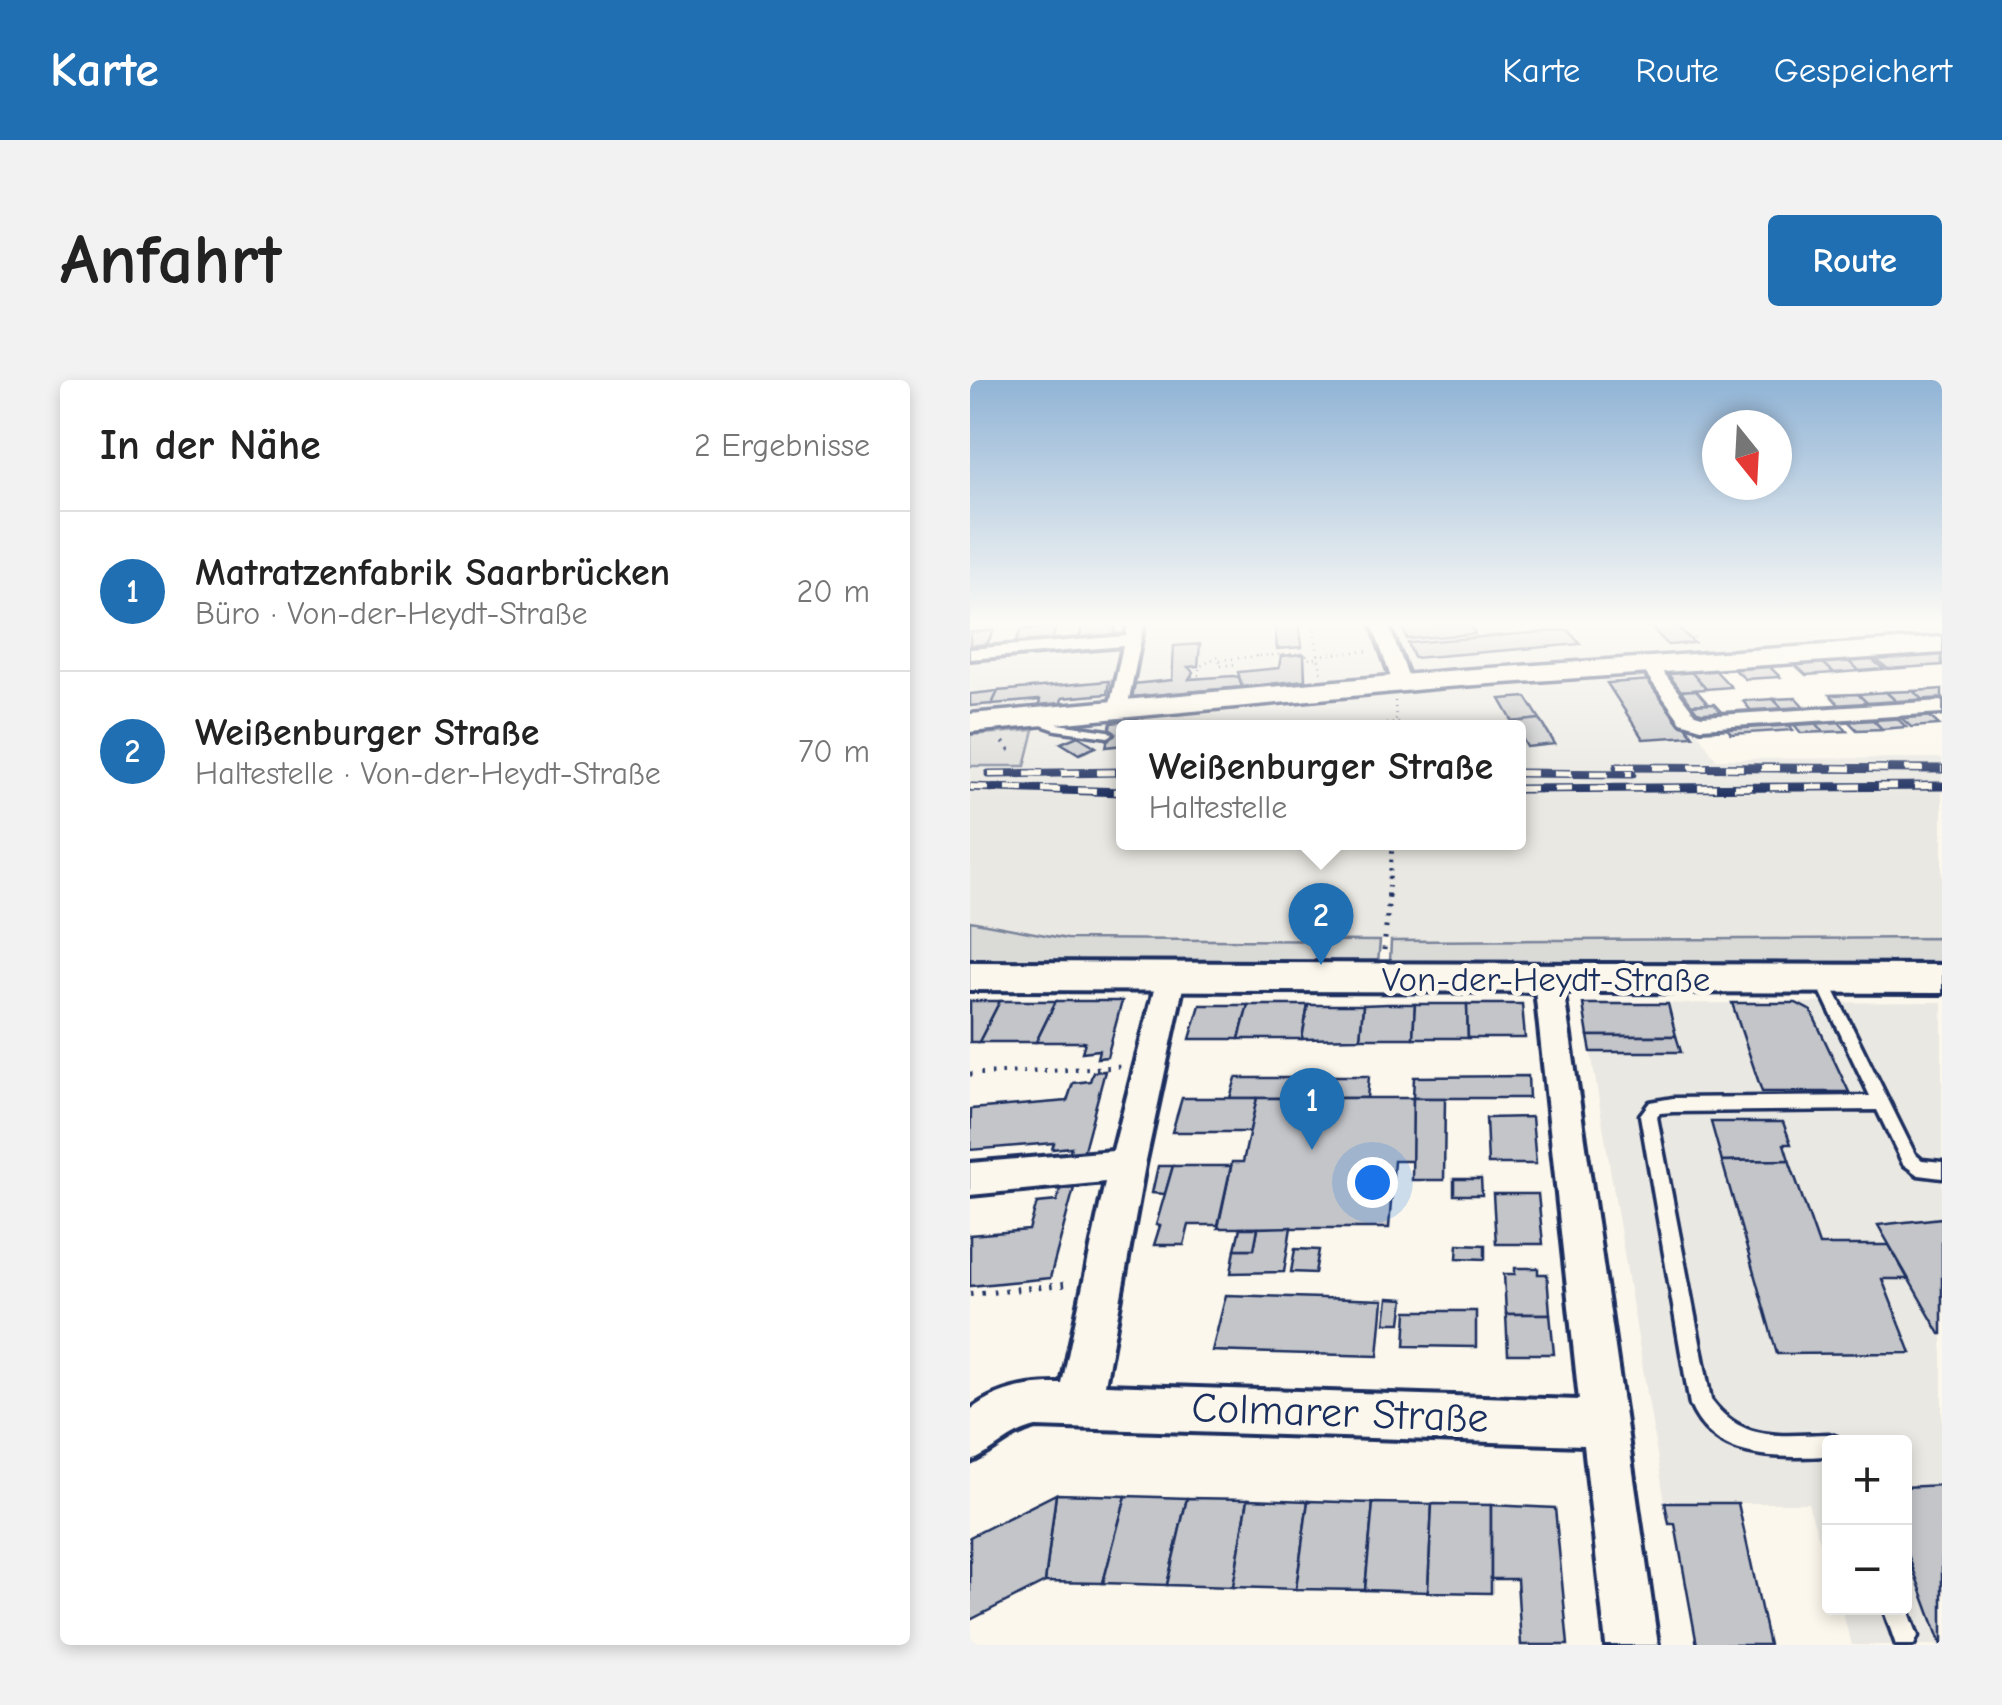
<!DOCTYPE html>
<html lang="de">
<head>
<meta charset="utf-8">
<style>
  :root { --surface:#fff; --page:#f2f2f2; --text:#222; --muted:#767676; --line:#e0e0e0; --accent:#1f6fb2 }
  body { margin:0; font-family:"Comic Neue",sans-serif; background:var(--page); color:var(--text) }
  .controls { position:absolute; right:30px; bottom:30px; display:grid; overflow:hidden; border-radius:10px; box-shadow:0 5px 15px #0003 }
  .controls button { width:90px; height:90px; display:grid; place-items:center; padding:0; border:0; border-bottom:2px solid var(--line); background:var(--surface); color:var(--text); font:50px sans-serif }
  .compass { position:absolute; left:732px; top:30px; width:90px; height:90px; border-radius:50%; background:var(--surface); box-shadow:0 5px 15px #0003; rotate:162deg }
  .you { position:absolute; left:402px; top:802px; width:35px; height:35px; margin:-25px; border:8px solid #fff; border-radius:50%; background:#1a73e8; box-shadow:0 0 0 15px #1a73e833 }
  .badge { display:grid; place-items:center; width:65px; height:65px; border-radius:50%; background:var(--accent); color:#fff; font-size:32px; font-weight:700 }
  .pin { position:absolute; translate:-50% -82px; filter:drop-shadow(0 2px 5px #0008) }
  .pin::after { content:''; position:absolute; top:52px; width:35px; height:30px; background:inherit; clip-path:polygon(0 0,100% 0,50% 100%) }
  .popup { position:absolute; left:146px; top:340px; width:410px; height:130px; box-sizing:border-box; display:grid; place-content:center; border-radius:10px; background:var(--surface); filter:drop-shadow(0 2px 8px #0005); font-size:32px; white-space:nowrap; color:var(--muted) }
  .popup b { font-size:38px; color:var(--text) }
  .popup::after { content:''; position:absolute; left:50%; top:100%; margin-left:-20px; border:20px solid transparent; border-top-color:var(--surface) }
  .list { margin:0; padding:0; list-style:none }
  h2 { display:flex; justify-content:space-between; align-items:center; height:130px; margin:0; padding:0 40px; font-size:42px }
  h2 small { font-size:32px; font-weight:400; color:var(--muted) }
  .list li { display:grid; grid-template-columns:65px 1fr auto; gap:30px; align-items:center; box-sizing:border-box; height:160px; padding:0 40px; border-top:2px solid var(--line) }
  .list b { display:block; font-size:38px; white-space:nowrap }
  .list p { margin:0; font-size:32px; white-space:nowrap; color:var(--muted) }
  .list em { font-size:32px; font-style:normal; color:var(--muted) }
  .map { position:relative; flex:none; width:972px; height:1265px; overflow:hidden; border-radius:10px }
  header { display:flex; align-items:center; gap:60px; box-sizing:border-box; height:140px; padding:0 50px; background:var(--accent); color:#fff }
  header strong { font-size:48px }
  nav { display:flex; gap:55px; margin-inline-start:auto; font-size:35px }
  .intro { display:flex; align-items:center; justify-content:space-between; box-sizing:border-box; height:240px; padding:0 60px }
  h1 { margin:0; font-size:70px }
  .button { padding:25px 45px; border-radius:10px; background:var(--accent); color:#fff; font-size:35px; font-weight:700 }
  main { display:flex; gap:60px; padding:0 60px }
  aside { flex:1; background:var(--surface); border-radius:10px; box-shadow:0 5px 15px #0003 }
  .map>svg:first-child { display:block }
  .built { fill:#eae8e2; fill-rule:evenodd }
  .green { fill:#dadad7; stroke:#7a849a; stroke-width:2.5 }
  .building { fill:#c3c5c9; stroke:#1b2f5e; stroke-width:2.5 }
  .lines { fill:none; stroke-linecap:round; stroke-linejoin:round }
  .lane-casing { stroke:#1b2f5e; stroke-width:7 }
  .street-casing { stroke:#1b2f5e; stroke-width:8 }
  .secondary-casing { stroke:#1b2f5e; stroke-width:8 }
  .primary-casing { stroke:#1b2f5e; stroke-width:7 }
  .path-far3 { stroke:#1b2f5e; stroke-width:2.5; stroke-dasharray:1 5; stroke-linecap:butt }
  .path-far2 { stroke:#1b2f5e; stroke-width:4; stroke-dasharray:2.5 6; stroke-linecap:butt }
  .path-far1 { stroke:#1b2f5e; stroke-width:5; stroke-dasharray:2.5 8; stroke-linecap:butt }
  .path { stroke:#1b2f5e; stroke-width:6; stroke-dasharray:2.5 9; stroke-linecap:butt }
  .lane { fill:#fbf7ec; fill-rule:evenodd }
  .street { fill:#fbf7ec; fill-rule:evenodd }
  .secondary { fill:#fbf7ec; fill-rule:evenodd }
  .primary { fill:#fbf7ec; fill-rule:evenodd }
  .rail-casing { stroke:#1b2f5e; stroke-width:9 }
  .rail { stroke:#fbf7ec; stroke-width:6; stroke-dasharray:18; stroke-linecap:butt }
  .labels { text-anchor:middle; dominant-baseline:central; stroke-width:10; stroke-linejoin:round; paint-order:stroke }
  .street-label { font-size:35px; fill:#1b2f5e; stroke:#fbf7ec }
  .near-street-label { font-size:42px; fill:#1b2f5e; stroke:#fbf7ec }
</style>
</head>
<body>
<header>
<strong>Karte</strong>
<nav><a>Karte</a><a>Route</a><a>Gespeichert</a></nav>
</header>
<div class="intro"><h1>Anfahrt</h1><a class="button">Route</a></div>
<main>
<aside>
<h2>In der Nähe<small>2 Ergebnisse</small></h2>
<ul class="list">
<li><span class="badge">1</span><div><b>Matratzenfabrik Saarbrücken</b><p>Büro · Von-der-Heydt-Straße</p></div><em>20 m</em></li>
<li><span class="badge">2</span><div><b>Weißenburger Straße</b><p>Haltestelle · Von-der-Heydt-Straße</p></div><em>70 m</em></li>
</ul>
</aside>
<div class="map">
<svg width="972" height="1265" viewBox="0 0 972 1265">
  <rect width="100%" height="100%" fill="#fbf7ec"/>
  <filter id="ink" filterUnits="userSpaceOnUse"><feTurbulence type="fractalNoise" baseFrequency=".01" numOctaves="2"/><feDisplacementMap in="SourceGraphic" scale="20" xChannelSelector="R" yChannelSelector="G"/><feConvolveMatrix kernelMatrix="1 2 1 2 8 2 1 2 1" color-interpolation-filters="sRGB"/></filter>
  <g filter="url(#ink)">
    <g class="built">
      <path d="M0,244H972V255L675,277L746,379L972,378V558L170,561L97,559L0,541ZM154,348H548V462H154Z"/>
      <path d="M972,622V1265H882L871,1228H934V1062H859V1191L838,1123H695L613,624Z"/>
    </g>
    <g class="green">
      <path d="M64,350L55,386H0V355Z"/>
      <path d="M0,541L97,559L410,561L408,583L41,584L0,580Z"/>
      <path d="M972,558V582H420L421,561Z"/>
    </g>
    <g class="building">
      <path d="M146,244L144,255L109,258L113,245Z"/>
      <path d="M305,244H329L332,267L307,269Z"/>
      <path d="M431,244H500L505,254L437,259Z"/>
      <path d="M678,244H705L724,263L698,265Z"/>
      <path d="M86,247L82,260L45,263L51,250Z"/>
      <path d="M24,250L17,264L0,266V252Z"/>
      <path d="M598,250L610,264L444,278L438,263Z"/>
      <path d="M230,264L228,286L218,287L223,292L219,299L263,296L269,297L272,307L161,317L163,304L202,300L204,266Z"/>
      <path d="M334,274L335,300L272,307L268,292L309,288L311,276Z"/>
      <path d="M971,274L972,285L918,289L905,279Z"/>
      <path d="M901,279L914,289L889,291L876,280Z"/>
      <path d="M877,280L889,291L864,293L852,282Z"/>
      <path d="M852,282L864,293L836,295L824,284Z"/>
      <path d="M799,286L810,297L775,299L764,289Z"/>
      <path d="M745,290L761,307L736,309L721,292Z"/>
      <path d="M721,292L736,309L709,311L695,294Z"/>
      <path d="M683,300L723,356L673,359L637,303Z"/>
      <path d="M139,301L137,314L92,318L91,323L69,325L70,320L22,324L28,311Z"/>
      <path d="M972,309V321L956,322L943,311Z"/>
      <path d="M726,310L738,324L720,325L709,311Z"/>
      <path d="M28,311L22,324L0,326V314Z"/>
      <path d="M943,311L956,322L928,323L916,312Z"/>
      <path d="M916,312L928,323L899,325L888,314Z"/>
      <path d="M888,314L899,325L871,327L860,315Z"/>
      <path d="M556,317L570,339L543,342L530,319Z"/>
      <path d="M826,318L836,329L814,330L803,319Z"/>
      <path d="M803,319L814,330L783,333L773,321Z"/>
      <path d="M744,324L753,334L725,336L717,325Z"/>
      <path d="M957,334L969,345L941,347L929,336Z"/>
      <path d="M925,336L936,347L912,349L900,337Z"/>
      <path d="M900,337L912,349L887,350L876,339Z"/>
      <path d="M570,339L585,364L557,367L543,342Z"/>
      <path d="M166,340V345L186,343V348H154V365L136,367L141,343Z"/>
      <path d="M867,340L877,351L854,352L844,341Z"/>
      <path d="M844,341L854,352L831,353L822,342Z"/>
      <path d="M817,342L823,350L761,354L756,346Z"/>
      <path d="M108,356L126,367L109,374L91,363Z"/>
      <path d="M0,621H30L9,662H0Z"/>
      <path d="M30,621H86L66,662H9Z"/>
      <path d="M86,621H152L137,677L127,678L129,670L112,672L115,662H66Z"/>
      <path d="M762,623H826L841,631L879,712H792Z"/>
      <path d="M418,624H445L443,658H390L393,625Z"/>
      <path d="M445,624H497L498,658H443Z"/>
      <path d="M497,624H552L555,658H498Z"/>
      <path d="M613,624H698L706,656H618Z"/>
      <path d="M230,625H278L269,659H220Z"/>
      <path d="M278,625H338L332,659H269Z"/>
      <path d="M338,625H393L390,658L332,659Z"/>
      <path d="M618,656H706L711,672H621Z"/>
      <path d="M135,691L112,777L98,778L101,767L82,769L84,763L0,770L1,729L97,721L103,703L120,701L123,692Z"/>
      <path d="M348,696H399L397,718H345Z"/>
      <path d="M558,696L559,718H443L444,697Z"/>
      <path d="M266,698H328L325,718H260Z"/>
      <path d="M212,718H287L280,752H202Z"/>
      <path d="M287,718H443V781H424L419,848H248L262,782H273Z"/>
      <path d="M443,718H475L474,800H442Z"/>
      <path d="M562,737L566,784H518L516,738Z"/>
      <path d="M741,742H813L821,764H814L819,780L752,781Z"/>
      <path d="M819,780L849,865H919L938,899H912L941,973L807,974L752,781Z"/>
      <path d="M188,786H203L195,814L182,813Z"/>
      <path d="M203,786H261L248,845H219L214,865H184L190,846L186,845Z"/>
      <path d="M484,799H511L512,815H484Z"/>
      <path d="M104,808L80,898L0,906V855L59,850L67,823L87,821L90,809Z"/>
      <path d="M523,814H568L573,864H526Z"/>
      <path d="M972,838V954H970L908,845Z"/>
      <path d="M321,847L314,892L261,893L265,869H284L288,848Z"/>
      <path d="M270,848H288L284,869H265Z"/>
      <path d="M488,864L515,865V879L487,878Z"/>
      <path d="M325,869L349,870L345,893L321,892Z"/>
      <path d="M545,888H568V894H577L580,934H536L534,894H545Z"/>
      <path d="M256,915L413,920L408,976L242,971Z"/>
      <path d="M418,918L434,919L431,943H415Z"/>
      <path d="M437,931H506V967L435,966Z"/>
      <path d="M536,934H580L584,974H538Z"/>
      <path d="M972,1105V1265H971L934,1164V1107Z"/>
      <path d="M86,1114L156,1116L133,1203L75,1202Z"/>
      <path d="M86,1114L75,1202L0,1240V1157Z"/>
      <path d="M156,1116L217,1118L197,1205L133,1203Z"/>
      <path d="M217,1118L278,1119L263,1207L197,1205Z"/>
      <path d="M278,1119L338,1121L326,1209L263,1207Z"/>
      <path d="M338,1121L403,1123L395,1210L326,1209Z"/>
      <path d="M403,1123L462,1124L458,1212L395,1210Z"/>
      <path d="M695,1123H768L799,1265H727L705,1144H699Z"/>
      <path d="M462,1124L521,1125V1213L458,1212Z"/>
      <path d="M521,1125L585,1128L598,1265H551L547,1199H521Z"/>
    </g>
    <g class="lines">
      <g class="lane-casing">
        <g id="lane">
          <path d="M63,336L88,344L138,351L143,354L138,357L86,350L60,341V337Z"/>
          <path d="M852,595L859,600L945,774L952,780L972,782V798L948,795L933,784L907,730L703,732L690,733L687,737L741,1020C773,1063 811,1055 859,1054L867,1057L869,1062H859V1076C807,1078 744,1082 720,1025L670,735L680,722L703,718L900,716L845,600Z"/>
          <path d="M934,1219L948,1256L944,1265H926L913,1228H934Z"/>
        </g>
      </g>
      <g class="street-casing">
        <g id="street">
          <path d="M158,244H174L157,329L148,335L139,329L153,266L0,279V269L156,256Z"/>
          <path d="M402,244H418L441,303L438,307L432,308L423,303Z"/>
          <path d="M678,279L684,280L725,334L732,336L972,321V333L731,348L711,342L669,284Z"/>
          <path d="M201,588L211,591L215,598L175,785L135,1005L609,1020L564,600L568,593H588L592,600L688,1265H636L614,1065L66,1047C38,1054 26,1071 0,1082V1030C27,1009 58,1003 92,1004L135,802L0,815V783L143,771L187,598L191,591Z"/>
        </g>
      </g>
      <g class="secondary-casing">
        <path id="secondary" d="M0,582L972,585V613L0,610Z"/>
      </g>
      <g class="primary-casing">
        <path id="primary" d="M972,257V273L476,307L0,352V334L476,291Z"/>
      </g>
      <g class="path-far3">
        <path d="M343,244L351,292"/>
        <path d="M712,244L727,260"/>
        <path d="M348,275L399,271"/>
        <path d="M290,276L336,273L337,279L349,278"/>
        <path d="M250,280L289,276"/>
        <path d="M250,281V286L266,284"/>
        <path d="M222,296L229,295V287L250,275"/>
        <path d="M425,321L426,343"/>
        <path d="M277,348L314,344L315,348"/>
        <path d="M338,348L433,343V348"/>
      </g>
      <g class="path-far2">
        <path d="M33,362L43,375"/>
        <path d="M418,516L423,462"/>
      </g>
      <g class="path-far1">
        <path d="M414,570L419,514"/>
        <path d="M0,694L152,687"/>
      </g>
      <path class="path" d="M0,914L102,904"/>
      <use href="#lane" class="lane"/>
      <use href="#street" class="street"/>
      <use href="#secondary" class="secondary"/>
      <use href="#primary" class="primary"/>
      <g class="rail-casing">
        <g id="rail">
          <path d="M647,387L972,389"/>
          <path d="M548,393L662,394"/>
          <path d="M19,394L154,392"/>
          <path d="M0,407L154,412"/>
          <path d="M548,409L972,406"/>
        </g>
      </g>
      <use href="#rail" class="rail"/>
    </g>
  </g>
  <linearGradient id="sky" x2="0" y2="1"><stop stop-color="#91b4d6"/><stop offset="0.58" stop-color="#fdfbf6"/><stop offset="1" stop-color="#fdfbf6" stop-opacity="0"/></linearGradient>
  <rect width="972" height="421" fill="url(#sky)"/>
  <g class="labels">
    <g class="street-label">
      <text x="576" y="599">Von-der-Heydt-Straße</text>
    </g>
    <g class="near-street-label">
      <text transform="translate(370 1033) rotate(2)">Colmarer Straße</text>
    </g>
  </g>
</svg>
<div class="controls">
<button>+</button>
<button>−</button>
</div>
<svg class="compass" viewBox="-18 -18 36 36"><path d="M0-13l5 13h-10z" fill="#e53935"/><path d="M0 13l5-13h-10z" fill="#767676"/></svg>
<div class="you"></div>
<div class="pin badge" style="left:342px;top:770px">1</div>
<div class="pin badge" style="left:351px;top:585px">2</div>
<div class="popup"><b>Weißenburger Straße</b>Haltestelle</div>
</div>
</main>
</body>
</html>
